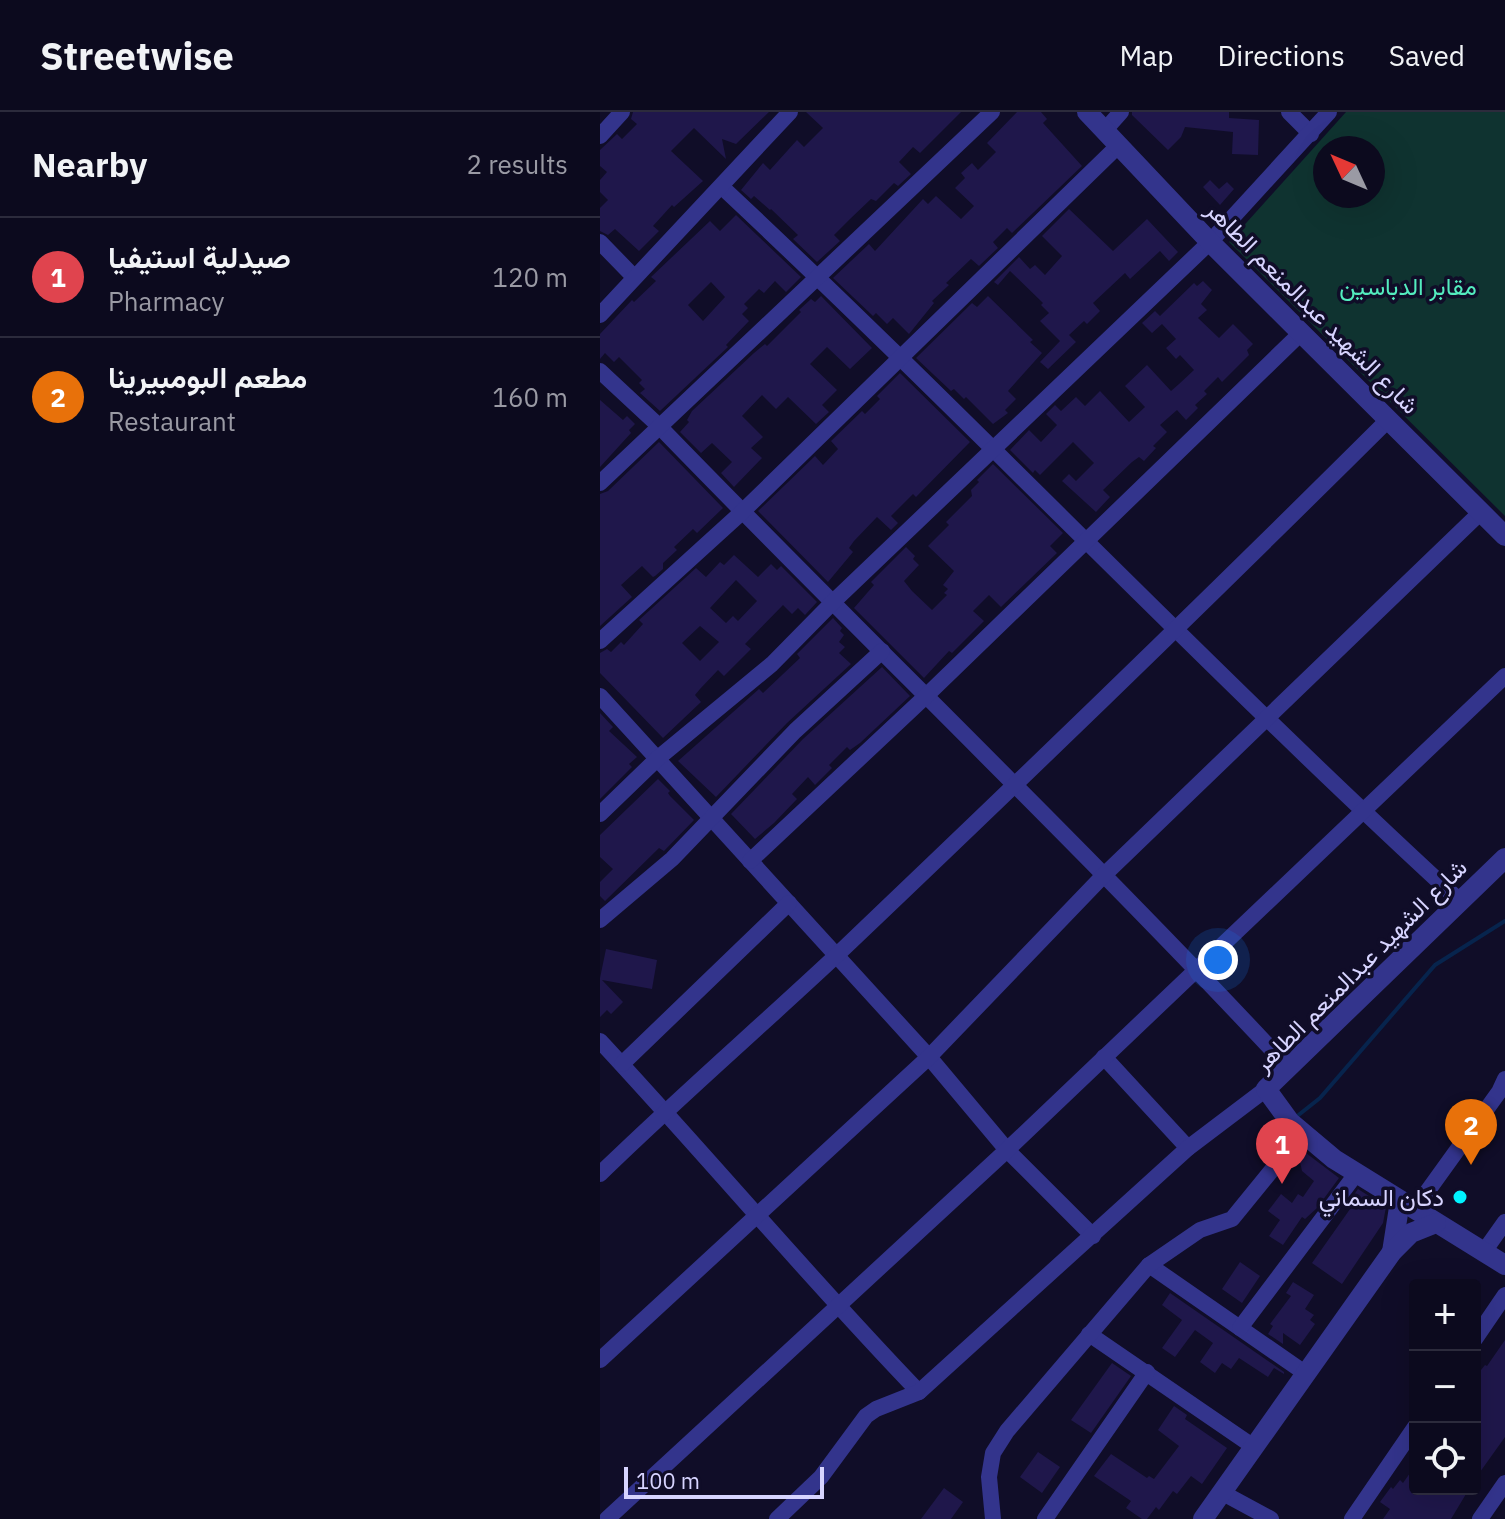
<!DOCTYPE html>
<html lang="en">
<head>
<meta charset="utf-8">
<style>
  :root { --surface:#0c0a1e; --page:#151327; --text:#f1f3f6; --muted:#9a9aa4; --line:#2c2b3c; --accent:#b45309 }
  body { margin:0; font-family:"IBM Plex Sans",Vazirmatn,sans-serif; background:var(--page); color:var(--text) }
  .controls { position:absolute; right:24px; bottom:24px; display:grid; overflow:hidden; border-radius:8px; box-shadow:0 8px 32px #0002 }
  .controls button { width:72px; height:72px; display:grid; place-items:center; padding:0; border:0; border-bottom:2px solid var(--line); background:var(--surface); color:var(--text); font:40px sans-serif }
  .compass { position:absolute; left:713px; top:24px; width:72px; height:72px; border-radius:50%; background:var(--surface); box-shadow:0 8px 32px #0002; rotate:314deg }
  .scale { position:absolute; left:24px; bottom:20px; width:200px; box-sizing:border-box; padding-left:8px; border:4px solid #d7d4ff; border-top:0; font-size:22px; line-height:28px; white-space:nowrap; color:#d7d4ff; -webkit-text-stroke:6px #100d28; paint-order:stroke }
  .you { position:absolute; left:618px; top:848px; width:28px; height:28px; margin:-20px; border:6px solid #fff; border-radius:50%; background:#1a73e8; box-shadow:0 0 0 12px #1a73e833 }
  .badge { display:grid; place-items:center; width:52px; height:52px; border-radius:50%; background:var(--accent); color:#fff; font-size:26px; font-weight:700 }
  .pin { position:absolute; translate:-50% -66px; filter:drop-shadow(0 2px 4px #0008) }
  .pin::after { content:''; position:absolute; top:42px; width:28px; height:24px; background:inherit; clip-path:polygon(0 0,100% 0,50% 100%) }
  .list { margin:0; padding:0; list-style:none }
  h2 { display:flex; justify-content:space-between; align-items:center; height:104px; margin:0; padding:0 32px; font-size:34px }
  h2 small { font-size:26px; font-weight:400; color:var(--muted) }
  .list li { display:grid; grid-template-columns:52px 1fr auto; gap:24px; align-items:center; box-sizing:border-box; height:120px; padding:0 32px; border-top:2px solid var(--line) }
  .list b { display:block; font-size:30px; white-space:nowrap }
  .list p { margin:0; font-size:26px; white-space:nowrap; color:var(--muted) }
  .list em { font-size:26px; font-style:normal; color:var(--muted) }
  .icon { flex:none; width:44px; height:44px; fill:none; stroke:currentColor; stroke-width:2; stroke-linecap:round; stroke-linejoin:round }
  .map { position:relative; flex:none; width:905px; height:1407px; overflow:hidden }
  header { display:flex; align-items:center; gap:48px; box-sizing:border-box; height:112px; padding:0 40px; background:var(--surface); border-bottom:2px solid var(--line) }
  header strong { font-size:38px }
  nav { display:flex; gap:44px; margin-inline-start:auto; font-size:28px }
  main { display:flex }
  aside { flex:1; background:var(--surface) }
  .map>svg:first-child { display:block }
  .green { fill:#0f3330; fill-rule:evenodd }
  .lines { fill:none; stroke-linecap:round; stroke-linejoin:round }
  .stream { stroke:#07244d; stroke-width:4 }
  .building { fill:#1f174b; fill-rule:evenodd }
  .minor { stroke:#33348c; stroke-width:16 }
  .tertiary { stroke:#33348c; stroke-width:20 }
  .poi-dot { fill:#00f3ff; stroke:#100d28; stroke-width:3 }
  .labels { text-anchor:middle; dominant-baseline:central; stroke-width:7; stroke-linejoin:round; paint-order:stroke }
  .park-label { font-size:24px; fill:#53ecbe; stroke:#100d28 }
  .street-label { font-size:24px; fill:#d7d4ff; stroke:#100d28 }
  .poi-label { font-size:24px; fill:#d7d4ff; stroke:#100d28; text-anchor:end }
</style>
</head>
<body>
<header>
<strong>Streetwise</strong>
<nav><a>Map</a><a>Directions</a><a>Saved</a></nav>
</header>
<main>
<aside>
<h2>Nearby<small>2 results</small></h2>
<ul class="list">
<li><span class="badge" style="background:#e0444e">1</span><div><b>صيدلية استيفيا</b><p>Pharmacy</p></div><em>120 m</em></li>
<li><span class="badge" style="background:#e8710a">2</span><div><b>مطعم البومبيرينا</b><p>Restaurant</p></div><em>160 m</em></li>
</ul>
</aside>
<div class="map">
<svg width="905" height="1407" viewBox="0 0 905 1407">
  <rect width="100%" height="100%" fill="#100d28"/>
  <path class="green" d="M746,0H905V404L629,130ZM725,36H773V84H725Z"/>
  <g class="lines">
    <g class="stream">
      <path d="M696,1005L720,986L835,853L905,809"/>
      <path d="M666,1029L686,1013"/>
    </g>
  </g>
  <g class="building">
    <path d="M33,0H169L136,32L122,27L126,47L94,16L71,39L103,69L74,95L72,93L53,114L59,119L39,139L15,117L8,123L0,119V96L8,88L0,80V68L7,60L0,54V38L17,22L22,27L37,12L31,7Z"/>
    <path d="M206,0H361L320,41L313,35L299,50L311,62L298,74L294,71L276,89L271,87L250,107L234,123L240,129L217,150L193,127L198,123L171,97L170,98L154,84L151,87L141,78L163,51L170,58L197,28L204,35L223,16Z"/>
    <path d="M417,0H441L447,7L443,11L482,54L412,121L407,116L393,130L398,136L379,154L371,147L346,171L349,173L332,189L334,191L309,222L293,206L287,212L276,201L273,204L233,166L269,132L275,139L323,87L328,92L336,84L361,107L374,94L355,76L365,66L361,61L372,51L378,58L396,40L387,31Z"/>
    <path d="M532,0H629V6L659,8L658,43L632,42L633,20L585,15L581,25L568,38L532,3Z"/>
    <path d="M610,68L619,77L627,70L634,77L620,93L603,75Z"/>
    <path d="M469,97L513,139L547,107L578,140L569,149L560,139L530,167L525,161L493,191L500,199L487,212L484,209L469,223L476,230L448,257L440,250L460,229L440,209L449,201L441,193L443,191L410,159L398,173L394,170L419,145L430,157L435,153L445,163L462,144L442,124Z"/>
    <path d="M136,103L201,165L186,180L175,169L164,181L159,177L144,192L148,196L142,202L149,209L126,233L128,235L60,299L40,281L45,277L39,271L42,268L19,245L14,250L5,241L0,247V222L32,188L34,190L56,169L51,165L110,109L120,119ZM111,170L125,185L103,209L88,193Z"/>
    <path d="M603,169L612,178L601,192L607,198L598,206L619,226L633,212L653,232L647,238L649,243L622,270L618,265L604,279L607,282L595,293L598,296L586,308L577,298L560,313L567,320L553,334L556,336L544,349L539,345L532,350L503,378L510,385L496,400L462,369L469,362L476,369L494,351L473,330L440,363L435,358L433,361L410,338L429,318L441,330L457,313L446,302L455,293L461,299L476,285L485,294L500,279L529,310L545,295L525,274L547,253L571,279L579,272L594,258L580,243L576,247L566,236L576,227L562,212L552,221L542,211L555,199L560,204L594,171L597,174Z"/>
    <path d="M221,184L272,236L250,257L227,235L210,252L237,278L222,293L229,300L216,312L188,285L176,297L162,283L142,304L163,325L151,336L162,346L134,375L121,361L132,350L112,331L101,341L80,320L89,310L87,308L92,299L154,241L165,232L167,234L201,200L199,198L211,187L215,190Z"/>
    <path d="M388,184L433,228L430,230L442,241L408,279L416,287L405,298L408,301L393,312L366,285L364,287L354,277L351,279L316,246L372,191L377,195Z"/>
    <path d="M300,261L370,330L316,385L313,382L291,404L298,411L291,418L277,405L254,429L249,436L253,440L228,470L158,399L215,344L223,353L238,337L231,329L262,299L265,302L280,287L277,284Z"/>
    <path d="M0,288L23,308L27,304L35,312L29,318L31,321L0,355Z"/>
    <path d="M59,330L123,396L97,421L93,417L74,435L77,438L63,451V457L55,464L53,465L42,454L21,473L32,485L0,514V382L8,379Z"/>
    <path d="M393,352L463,421L450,434L457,441L401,495L389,483L373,499L384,509L352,541L349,539L324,566L254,496L274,473L271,470L306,435L315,444L313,447L319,453L304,469L312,479L332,498L347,483L344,481L348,477L343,473L354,459L328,434L349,413L346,410L372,384L371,378L379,370L377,368Z"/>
    <path d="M134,443L158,465L171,452L177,458L181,454L217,490L205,503L198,496L192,502L183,493L145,532L151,537L124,564L118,558L100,577L95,583L101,590L63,626L0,561V541L7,537L11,540L21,530L24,533L43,512L39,508L96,456L106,465L120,450L124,453ZM136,468L157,489L138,509L133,504L126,511L110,496ZM100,514L119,530L100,549L82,531Z"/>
    <path d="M233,506L242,516L240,519L244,523L239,530L245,535L239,541L251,552L187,611L116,685L78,649L159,577L163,581L200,546L197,542Z"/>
    <path d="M282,555L310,584L260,631L250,638L247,635L229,653L232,656L215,673L208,665L192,682L197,687L174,711L155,727L131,702L203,627Z"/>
    <path d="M0,601L13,615L9,619L37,645L29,652L32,655L0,687Z"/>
    <path d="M58,667L70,679L68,681L70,684L94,708L64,739L59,736L5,789L0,784V770L13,757L0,745V723Z"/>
    <path d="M6,837L57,848L52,877L2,868L23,890L11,902L7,898L0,905V866Z"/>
    <path d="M706,1041L739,1066L717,1096L705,1107L702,1105L683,1133L669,1124L680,1108L668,1099L681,1082L692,1091L698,1082L703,1085L714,1069L702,1059L700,1050Z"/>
    <path d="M758,1077L786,1095L783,1111L742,1172L712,1151L755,1090L751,1087Z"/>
    <path d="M640,1150L660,1164L642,1191L622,1177Z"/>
    <path d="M693,1170L714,1183L705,1197L714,1203L710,1208L715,1212L700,1233L683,1221V1232L668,1222L673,1214L670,1212L691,1184L686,1181Z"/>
    <path d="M570,1181L684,1260V1262L674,1256L668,1265L639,1246L631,1257L622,1251L615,1261L600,1250L613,1231L595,1218L575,1245L562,1236L582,1208L562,1193Z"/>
    <path d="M905,1228V1325L875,1367V1262L879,1256L881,1258L885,1253L887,1254Z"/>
    <path d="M512,1251L531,1264L491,1321L471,1308Z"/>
    <path d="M574,1294L587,1303L585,1307L627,1336L602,1372L591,1364L577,1382L573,1379L559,1398L556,1395L547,1407H542L526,1396L531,1389L494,1364L511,1342L547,1366L549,1364L554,1367L579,1334L558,1318Z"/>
    <path d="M438,1340L460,1355L442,1381L420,1365Z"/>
    <path d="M815,1354V1377H869L851,1407H783L790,1397L780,1390L791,1375L793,1377L800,1368L803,1371Z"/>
    <path d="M344,1376L363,1390L351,1407H321Z"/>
  </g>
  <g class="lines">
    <g class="minor">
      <path d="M689,0L711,22"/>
      <path d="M505,18L521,0"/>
      <path d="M0,24L22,0"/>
      <path d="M122,75C372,309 608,558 861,790"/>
      <path d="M0,130L34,165"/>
      <path d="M0,203L190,0"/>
      <path d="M0,259L59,314C267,529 484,736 688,955"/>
      <path d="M0,371L392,0"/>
      <path d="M0,529L142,400L519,33"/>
      <path d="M0,584L329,945L407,1038L493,1124"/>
      <path d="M0,702L57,647L172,552L233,490L610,130L729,0"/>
      <path d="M150,749L326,584L701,221"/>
      <path d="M0,808L72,747L195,619L282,539"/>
      <path d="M0,929C108,1045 209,1166 319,1280"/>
      <path d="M504,945L588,1036"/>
      <path d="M22,952L189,791"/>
      <path d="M0,1062C78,986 160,915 239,841C424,665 608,487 789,307"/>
      <path d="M814,1098L899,980L905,967"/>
      <path d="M883,1141L905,1110"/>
      <path d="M549,1153L705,1261"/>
      <path d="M640,1216L756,1062"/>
      <path d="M489,1222L654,1335"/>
      <path d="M875,1227L905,1183"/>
      <path d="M0,1248L329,945L503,764L881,400"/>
      <path d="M621,1380L671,1407"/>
      <path d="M7,1407L407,1038L905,564"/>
      <path d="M177,1407L221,1365L266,1304L276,1297L319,1280L588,1036L666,977"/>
      <path d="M393,1407L389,1365L393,1341L407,1319L549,1153L600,1118L632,1107L702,1021"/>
      <path d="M445,1407L547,1260"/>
      <path d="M752,1407L815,1315"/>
      <path d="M880,1407L905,1371"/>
    </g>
    <g class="tertiary">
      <path d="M487,0L610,130L905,424"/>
      <path d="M905,746L666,977L690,1010L734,1047L905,1153"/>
      <path d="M792,1140L800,1089"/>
      <path d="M603,1407L792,1140L811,1121L836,1111"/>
    </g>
  </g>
  <circle class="poi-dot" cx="860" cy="1085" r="8"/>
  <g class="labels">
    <g class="park-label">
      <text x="808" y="174">مقابر الدباسين</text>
    </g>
    <g class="street-label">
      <text transform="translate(713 195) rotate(45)">شارع الشهيد عبدالمنعم الطاهر</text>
      <text transform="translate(760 853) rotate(-45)">شارع الشهيد عبدالمنعم الطاهر</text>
    </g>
    <g class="poi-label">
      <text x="844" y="1085">دكان السماني</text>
    </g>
  </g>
</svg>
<div class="controls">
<button>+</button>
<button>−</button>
<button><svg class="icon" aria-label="locate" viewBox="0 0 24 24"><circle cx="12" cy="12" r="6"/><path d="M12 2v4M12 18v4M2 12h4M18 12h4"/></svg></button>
</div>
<svg class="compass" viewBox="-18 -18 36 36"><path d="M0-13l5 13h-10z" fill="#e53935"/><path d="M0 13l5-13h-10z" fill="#9a9aa4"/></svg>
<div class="scale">100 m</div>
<div class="you"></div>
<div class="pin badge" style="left:682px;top:1072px;background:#e0444e">1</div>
<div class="pin badge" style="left:871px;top:1053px;background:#e8710a">2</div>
</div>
</main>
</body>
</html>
